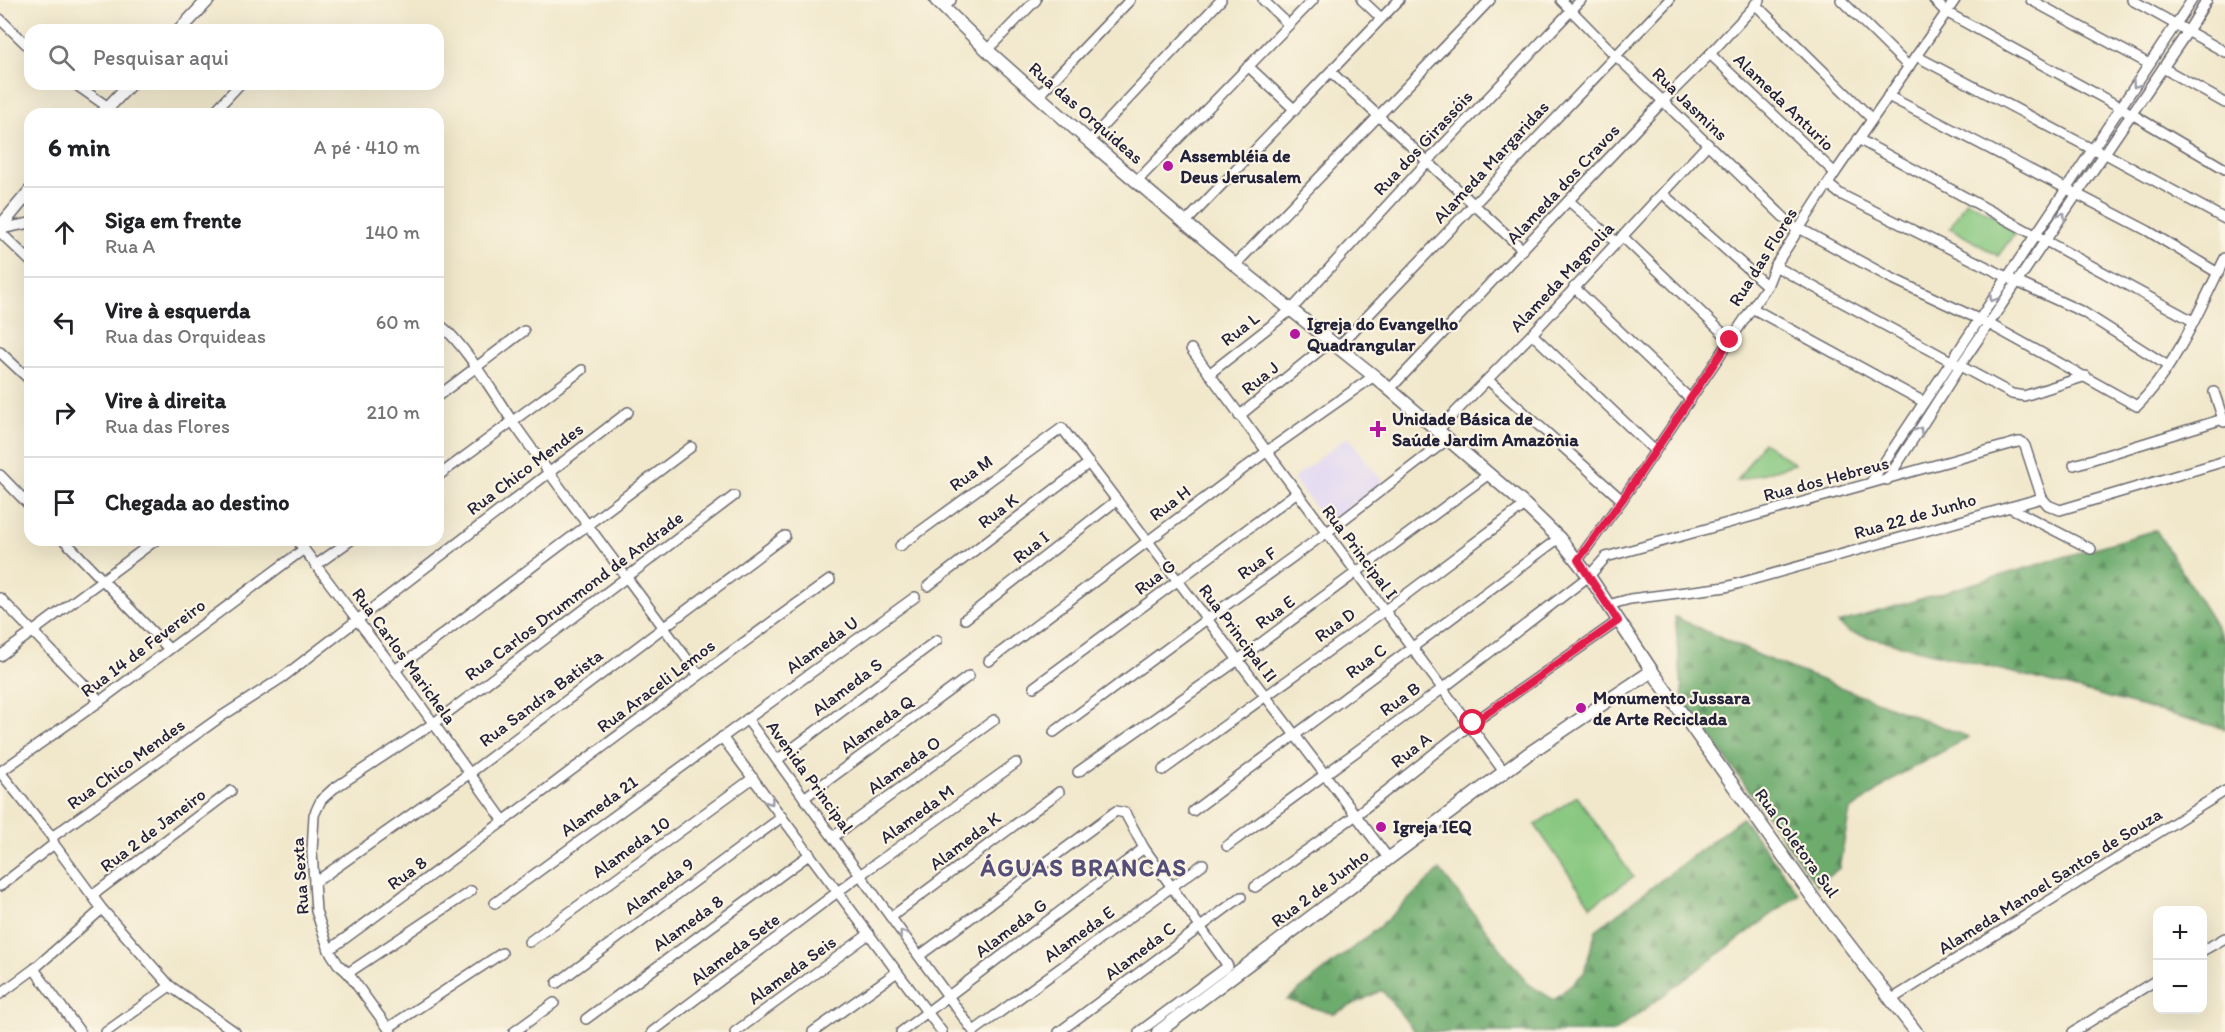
<!DOCTYPE html>
<html lang="pt">
<head>
<meta charset="utf-8">
<style>
  :root { --surface:#fff; --page:#f6f6f6; --text:#202124; --muted:#757577; --line:#e0e0e0 }
  body { margin:0; font-family:Itim,sans-serif; background:var(--page); color:var(--text) }
  .controls { position:absolute; right:18px; bottom:18px; display:grid; overflow:hidden; border-radius:12px; box-shadow:0 6px 24px #0002 }
  .controls button { width:54px; height:54px; display:grid; place-items:center; padding:0; border:0; border-bottom:2px solid var(--line); background:var(--surface); color:var(--text); font:30px sans-serif }
  .stop { position:absolute; width:18px; height:18px; margin:-14px; border:4px solid #e11d48; border-radius:50%; background:#fff }
  .stop.end { background:#e11d48; border-color:#fff; box-shadow:0 2px 6px #0008 }
  .list { margin:0; padding:0; list-style:none }
  h2 { display:flex; justify-content:space-between; align-items:center; height:78px; margin:0; padding:0 24px; font-size:26px }
  h2 small { font-size:20px; font-weight:400; color:var(--muted) }
  .list li { display:grid; grid-template-columns:39px 1fr auto; gap:18px; align-items:center; box-sizing:border-box; height:90px; padding:0 24px; border-top:2px solid var(--line) }
  .list b { display:block; font-size:22px; white-space:nowrap }
  .list p { margin:0; font-size:20px; white-space:nowrap; color:var(--muted) }
  .list em { font-size:20px; font-style:normal; color:var(--muted) }
  .icon { flex:none; width:33px; height:33px; fill:none; stroke:currentColor; stroke-width:2; stroke-linecap:round; stroke-linejoin:round }
  .map { position:relative; flex:none; width:2225px; height:1032px; overflow:hidden }
  .search { position:absolute; background:var(--surface); box-shadow:0 6px 24px #0002; left:24px; top:24px; width:420px; height:66px; display:flex; align-items:center; gap:15px; box-sizing:border-box; padding:0 21px; border-radius:18px; color:var(--muted); font-size:22px }
  .panel { position:absolute; background:var(--surface); box-shadow:0 6px 24px #0002; left:24px; top:108px; width:420px; height:438px; border-radius:18px }
  .map>svg:first-child { display:block }
  .built { fill:#dfd5f5 }
  .green { fill:#88c880; stroke:#55755e; stroke-width:1.5 }
  .forest { fill:url(#forest-firs); stroke:#486754; stroke-width:1.5 }
  .lines { fill:none; stroke-linecap:round; stroke-linejoin:round }
  .minor-casing { stroke:#6a676e; stroke-width:12 }
  .tertiary-casing { stroke:#6a676e; stroke-width:15 }
  .minor { stroke:#fff; stroke-width:9 }
  .tertiary { stroke:#fff; stroke-width:12 }
  .oneway { stroke:#9c9ca7 }
  .route { stroke:#e11d48; stroke-width:8 }
  .poi-dot { fill:#b5179e; stroke:#fcf5e5; stroke-width:2 }
  .labels { text-anchor:middle; dominant-baseline:central; stroke-width:4.5; stroke-linejoin:round; paint-order:stroke }
  .street-label { font-size:18px; fill:#22223b; stroke:#fcf5e5 }
  .poi-label { font-size:18px; font-weight:bold; fill:#22223b; stroke:#fcf5e5; text-anchor:start }
  .district-label { font-size:24px; font-weight:bold; letter-spacing:1.5px; fill:#544e79; stroke:#fcf5e5 }
</style>
</head>
<body>
<div class="map">
<svg width="2225" height="1032" viewBox="0 0 2225 1032">
  <defs>
    <pattern id="forest-firs" width="22" height="20" patternUnits="userSpaceOnUse" patternTransform="scale(1.5)"><rect width="22" height="20" fill="#6eac6e"/><path d="M5 1l3.5 6h-7zM16 11l3.5 6h-7z" fill="#5a8c5c"/></pattern>
  </defs>
  <rect width="100%" height="100%" fill="#fcf5e5"/>
  <filter id="ink" filterUnits="userSpaceOnUse"><feTurbulence type="fractalNoise" baseFrequency=".0167" numOctaves="2"/><feDisplacementMap in="SourceGraphic" scale="12" xChannelSelector="R" yChannelSelector="G"/><feConvolveMatrix kernelMatrix="1 2 1 2 8 2 1 2 1" color-interpolation-filters="sRGB"/></filter>
  <filter id="wash" filterUnits="userSpaceOnUse"><feTurbulence type="fractalNoise" baseFrequency=".008" numOctaves="4" result="noise"/><feDisplacementMap in="SourceGraphic" scale="24" xChannelSelector="R" yChannelSelector="G"/><feGaussianBlur stdDeviation="1.35" result="paint"/><feColorMatrix in="noise" values="0 0 0 0 0 0 0 0 0 0 0 0 0 0 0 0 0 1.4 0 .05"/><feComposite in="paint" operator="in"/></filter>
  <g filter="url(#wash)">
    <rect width="100%" height="100%" fill="#f1e8cc"/>
    <path class="built" d="M1348,436L1383,482L1327,523L1293,479Z"/>
    <g class="green">
      <path d="M1966,200L2018,229L1998,256L1950,228Z"/>
      <path d="M1763,442L1795,464L1737,481Z"/>
      <path d="M1577,796L1633,877L1591,906L1535,825Z"/>
    </g>
    <g class="forest">
      <path d="M2156,530L2225,641V729L2062,685L1848,632L1838,623Z"/>
      <path d="M1675,617L1765,658L1969,737L1899,775L1850,811L1839,868L1817,885L1683,699Z"/>
      <path d="M1742,818L1799,894L1614,1032H1415L1382,990L1334,1014L1287,1000L1380,926L1440,870L1528,984L1554,1000L1584,973L1596,930Z"/>
    </g>
  </g>
  <g filter="url(#ink)">
    <g class="lines">
      <g class="minor-casing">
        <g id="minor">
          <path d="M1263,0L1288,24"/>
          <path d="M1362,0L1381,18"/>
          <path d="M1561,0L1615,55L1798,231"/>
          <path d="M1841,0L1909,67"/>
          <path d="M1934,0L1946,12L2120,107L2225,169"/>
          <path d="M2031,0L2149,64"/>
          <path d="M2132,0L2225,52"/>
          <path d="M1755,4L1872,119"/>
          <path d="M944,8L951,0"/>
          <path d="M0,19L30,48"/>
          <path d="M987,50L1036,0"/>
          <path d="M1710,54L1835,173"/>
          <path d="M1916,56L2092,149L2104,153L2225,219"/>
          <path d="M1248,66L1295,110"/>
          <path d="M2163,68L2225,103"/>
          <path d="M1331,72L1523,250"/>
          <path d="M75,84L108,107"/>
          <path d="M1039,95L1130,0"/>
          <path d="M1888,96L2148,231L2218,273"/>
          <path d="M212,114L240,84"/>
          <path d="M1858,139L2193,321"/>
          <path d="M1089,141L1221,0"/>
          <path d="M1137,181L1313,0"/>
          <path d="M1829,185L1840,194L2017,282L2083,312L2168,366"/>
          <path d="M1663,194L1767,286"/>
          <path d="M1569,201L1616,242"/>
          <path d="M1186,222L1399,0"/>
          <path d="M1799,228L1889,277L1989,324L2137,406C2175,369 2201,306 2225,258"/>
          <path d="M0,229L30,223"/>
          <path d="M0,232L30,261"/>
          <path d="M1622,236L1730,340"/>
          <path d="M1235,265L1490,0"/>
          <path d="M1775,266L2012,394L2024,396L2086,376"/>
          <path d="M1574,287L1690,399"/>
          <path d="M1752,308L1924,402"/>
          <path d="M438,324C462,338 499,403 517,428C576,511 638,592 698,674"/>
          <path d="M1532,334L1655,451"/>
          <path d="M1338,347L1669,0"/>
          <path d="M1191,349L1505,773"/>
          <path d="M0,352L30,380"/>
          <path d="M1209,374L1291,310L1428,161L1581,0"/>
          <path d="M1488,380L1622,500"/>
          <path d="M1389,390L1663,101L1710,54L1760,0"/>
          <path d="M2214,392L2224,422"/>
          <path d="M438,396L524,331"/>
          <path d="M1239,416L1330,342"/>
          <path d="M1438,430L1532,334L1708,144"/>
          <path d="M2074,465L2223,419"/>
          <path d="M0,475L30,506"/>
          <path d="M438,476L582,370"/>
          <path d="M1887,480L1960,366L2188,31L2207,0"/>
          <path d="M1871,482L2192,0"/>
          <path d="M2009,507L2091,549"/>
          <path d="M64,540L169,649"/>
          <path d="M297,540L395,670L504,821"/>
          <path d="M900,546L1062,428L1389,859"/>
          <path d="M1578,560L1622,500L1767,286L1775,266L1835,173L1955,0"/>
          <path d="M316,565L351,540"/>
          <path d="M928,586L1089,463"/>
          <path d="M0,598L100,701"/>
          <path d="M1608,605L1630,599L1726,587L2042,498L2048,505L2060,510L2225,461"/>
          <path d="M965,619L1117,500"/>
          <path d="M0,656L156,540"/>
          <path d="M989,661L1266,452L1374,376"/>
          <path d="M395,670L691,447"/>
          <path d="M1034,687L1296,493"/>
          <path d="M747,719L974,1032"/>
          <path d="M1054,732L1207,619L1326,533L1448,439"/>
          <path d="M722,737L942,1032"/>
          <path d="M777,760L937,640"/>
          <path d="M1163,770L1384,611L1525,505"/>
          <path d="M0,772L100,701L304,549"/>
          <path d="M0,772L52,837L54,844L102,909L170,986L235,1032"/>
          <path d="M1078,772L1238,660L1489,474"/>
          <path d="M804,798L969,676"/>
          <path d="M1193,811L1559,538"/>
          <path d="M52,837L219,718L283,677L628,412"/>
          <path d="M833,837L994,720"/>
          <path d="M1227,846L1442,689L1589,576L1606,557L2018,442H2022L2025,446L2042,498"/>
          <path d="M314,883L470,773L785,536"/>
          <path d="M0,886L54,844"/>
          <path d="M1255,887L1356,815L1470,725L1618,621"/>
          <path d="M93,895L231,791"/>
          <path d="M495,903L915,597"/>
          <path d="M891,917L1059,792"/>
          <path d="M529,942L753,778"/>
          <path d="M329,950C497,828 661,701 830,580"/>
          <path d="M2202,951L2225,938"/>
          <path d="M919,956L1116,811L1125,813L1144,848L1228,966L1139,1032"/>
          <path d="M34,969L80,1032"/>
          <path d="M348,973L471,891"/>
          <path d="M557,983L782,817"/>
          <path d="M0,994L34,969L102,909"/>
          <path d="M1892,999L2225,791"/>
          <path d="M586,1019L810,854"/>
          <path d="M388,1028L502,953"/>
          <path d="M974,1031L1203,864"/>
          <path d="M106,1032L170,986"/>
          <path d="M391,1032L348,973L338,964L329,950L316,911L312,852L314,815L321,800L333,789L434,723L734,496"/>
          <path d="M514,1032L554,1003"/>
          <path d="M652,1032L860,875L1016,763"/>
          <path d="M735,1032L869,934"/>
          <path d="M813,1032L897,972"/>
          <path d="M901,1032L1144,848"/>
          <path d="M1059,1032L1241,897"/>
          <path d="M2073,1032L2158,979"/>
        </g>
      </g>
      <g class="tertiary-casing">
        <g id="tertiary">
          <path d="M936,0L987,50L1089,141L1235,265L1374,376L1525,505L1559,538L1589,576L1652,671L1816,902L1916,1032"/>
          <path d="M180,30L208,0"/>
          <path d="M102,114L130,84"/>
          <path d="M0,227L30,191"/>
          <path d="M1158,1032L1528,754L1652,671"/>
        </g>
      </g>
      <use href="#minor" class="minor"/>
      <use href="#tertiary" class="tertiary"/>
    </g>
    <defs><path id="oneway-chevron" d="M-2-3.5L2.5 0L-2 3.5" fill="none" stroke-width="1.6" stroke-linecap="round" stroke-linejoin="round" transform="scale(1.5)"/></defs>
    <g class="oneway">
      <use href="#oneway-chevron" transform="translate(2136 84) rotate(124)"/>
      <use href="#oneway-chevron" transform="translate(2062 216) rotate(-56)"/>
      <use href="#oneway-chevron" transform="translate(1993 298) rotate(124)"/>
      <use href="#oneway-chevron" transform="translate(1919 431) rotate(-57)"/>
      <use href="#oneway-chevron" transform="translate(770 801) rotate(53)"/>
      <use href="#oneway-chevron" transform="translate(903 934) rotate(-126)"/>
    </g>
  </g>
  <g class="lines" filter="url(#ink)">
    <path class="route" d="M1473,723L1618,621L1578,560L1622,500L1730,340"/>
  </g>
  <g class="poi-dot">
    <circle cx="1168" cy="166" r="6"/>
    <circle cx="1295" cy="334" r="6"/>
    <path d="M1375 420h6v6h6v6h-6v6h-6v-6h-6v-6h6z"/>
    <circle cx="1581" cy="708" r="6"/>
    <circle cx="1381" cy="827" r="6"/>
  </g>
  <g class="labels">
    <g class="street-label">
      <text transform="translate(1784 102) rotate(44)">Alameda Anturio</text>
      <text transform="translate(1690 104) rotate(44)">Rua Jasmins</text>
      <text transform="translate(1086 113) rotate(41)">Rua das Orquideas</text>
      <text transform="translate(1423 143) rotate(-47)">Rua dos Girassóis</text>
      <text transform="translate(1491 162) rotate(-47)">Alameda Margaridas</text>
      <text transform="translate(1563 184) rotate(-47)">Alameda dos Cravos</text>
      <text transform="translate(1763 257) rotate(-58)">Rua das Flores</text>
      <text transform="translate(1562 277) rotate(-47)">Alameda Magnolia</text>
      <text transform="translate(1240 329) rotate(-38)">Rua L</text>
      <text transform="translate(1260 378) rotate(-39)">Rua J</text>
      <text transform="translate(525 469) rotate(-37)">Rua Chico Mendes</text>
      <text transform="translate(971 473) rotate(-36)">Rua M</text>
      <text transform="translate(1826 479) rotate(-15)">Rua dos Hebreus</text>
      <text transform="translate(1170 503) rotate(-37)">Rua H</text>
      <text transform="translate(998 511) rotate(-37)">Rua K</text>
      <text transform="translate(1915 516) rotate(-16)">Rua 22 de Junho</text>
      <text transform="translate(1031 547) rotate(-38)">Rua I</text>
      <text transform="translate(1360 552) rotate(53)">Rua Principal I</text>
      <text transform="translate(1257 563) rotate(-35)">Rua F</text>
      <text transform="translate(1155 577) rotate(-37)">Rua G</text>
      <text transform="translate(574 596) rotate(-37)">Rua Carlos Drummond de Andrade</text>
      <text transform="translate(1275 612) rotate(-36)">Rua E</text>
      <text transform="translate(1335 625) rotate(-36)">Rua D</text>
      <text transform="translate(1238 633) rotate(53)">Rua Principal II</text>
      <text transform="translate(822 645) rotate(-36)">Alameda U</text>
      <text transform="translate(143 648) rotate(-37)">Rua 14 de Fevereiro</text>
      <text transform="translate(404 656) rotate(54)">Rua Carlos Marichela</text>
      <text transform="translate(1366 661) rotate(-36)">Rua C</text>
      <text transform="translate(656 686) rotate(-37)">Rua Araceli Lemos</text>
      <text transform="translate(847 687) rotate(-37)">Alameda S</text>
      <text transform="translate(541 698) rotate(-37)">Rua Sandra Batista</text>
      <text transform="translate(1400 699) rotate(-36)">Rua B</text>
      <text transform="translate(877 724) rotate(-36)">Alameda Q</text>
      <text transform="translate(1411 750) rotate(-38)">Rua A</text>
      <text transform="translate(126 764) rotate(-36)">Rua Chico Mendes</text>
      <text transform="translate(904 765) rotate(-36)">Alameda O</text>
      <text transform="translate(810 777) rotate(54)">Avenida Principal</text>
      <text transform="translate(599 806) rotate(-36)">Alameda 21</text>
      <text transform="translate(917 814) rotate(-36)">Alameda M</text>
      <text transform="translate(153 830) rotate(-37)">Rua 2 de Janeiro</text>
      <text transform="translate(965 841) rotate(-37)">Alameda K</text>
      <text transform="translate(1797 843) rotate(54)">Rua Coletora Sul</text>
      <text transform="translate(631 847) rotate(-36)">Alameda 10</text>
      <text transform="translate(407 873) rotate(-36)">Rua 8</text>
      <text transform="translate(300 876) rotate(-94)">Rua Sexta</text>
      <text transform="translate(2050 881) rotate(-32)">Alameda Manoel Santos de Souza</text>
      <text transform="translate(659 886) rotate(-37)">Alameda 9</text>
      <text transform="translate(1320 888) rotate(-37)">Rua 2 de Junho</text>
      <text transform="translate(688 923) rotate(-36)">Alameda 8</text>
      <text transform="translate(1011 928) rotate(-37)">Alameda G</text>
      <text transform="translate(1079 934) rotate(-36)">Alameda E</text>
      <text transform="translate(735 949) rotate(-37)">Alameda Sete</text>
      <text transform="translate(1140 951) rotate(-37)">Alameda C</text>
      <text transform="translate(792 970) rotate(-36)">Alameda Seis</text>
    </g>
    <g class="poi-label">
      <text x="1180" y="156">Assembléia de<tspan x="1180" dy="21">Deus Jerusalem</tspan></text>
      <text x="1307" y="324">Igreja do Evangelho<tspan x="1307" dy="21">Quadrangular</tspan></text>
      <text x="1392" y="419">Unidade Básica de<tspan x="1392" dy="21">Saúde Jardim Amazônia</tspan></text>
      <text x="1593" y="698">Monumento Jussara<tspan x="1593" dy="21">de Arte Reciclada</tspan></text>
      <text x="1393" y="827">Igreja IEQ</text>
    </g>
    <g class="district-label">
      <text x="1084" y="867">ÁGUAS BRANCAS</text>
    </g>
  </g>
</svg>
<div class="controls">
<button>+</button>
<button>−</button>
</div>
<div class="stop" style="left:1473px;top:723px"></div>
<div class="stop end" style="left:1730px;top:340px"></div>
<div class="search"><svg class="icon" aria-label="search" viewBox="0 0 24 24"><circle cx="10" cy="10" r="6"/><path d="M15 15l6 6"/></svg>Pesquisar aqui</div>
<section class="panel">
<h2>6 min<small>A pé · 410 m</small></h2>
<ul class="list">
<li><svg class="icon" aria-label="ahead" viewBox="0 0 24 24"><path d="M12 20V5M6 11l6-6 6 6"/></svg><div><b>Siga em frente</b><p>Rua A</p></div><em>140 m</em></li>
<li><svg class="icon" aria-label="left" viewBox="0 0 24 24"><path d="M17 20v-9H6M10 6l-5 5 5 5"/></svg><div><b>Vire à esquerda</b><p>Rua das Orquideas</p></div><em>60 m</em></li>
<li><svg class="icon" aria-label="right" viewBox="0 0 24 24"><path d="M7 20v-9h11M14 6l5 5-5 5"/></svg><div><b>Vire à direita</b><p>Rua das Flores</p></div><em>210 m</em></li>
<li><svg class="icon" aria-label="arrive" viewBox="0 0 24 24"><path d="M6 21V4h12l-3 4 3 4H6"/></svg><div><b>Chegada ao destino</b></div></li>
</ul>
</section>
</div>
</body>
</html>
